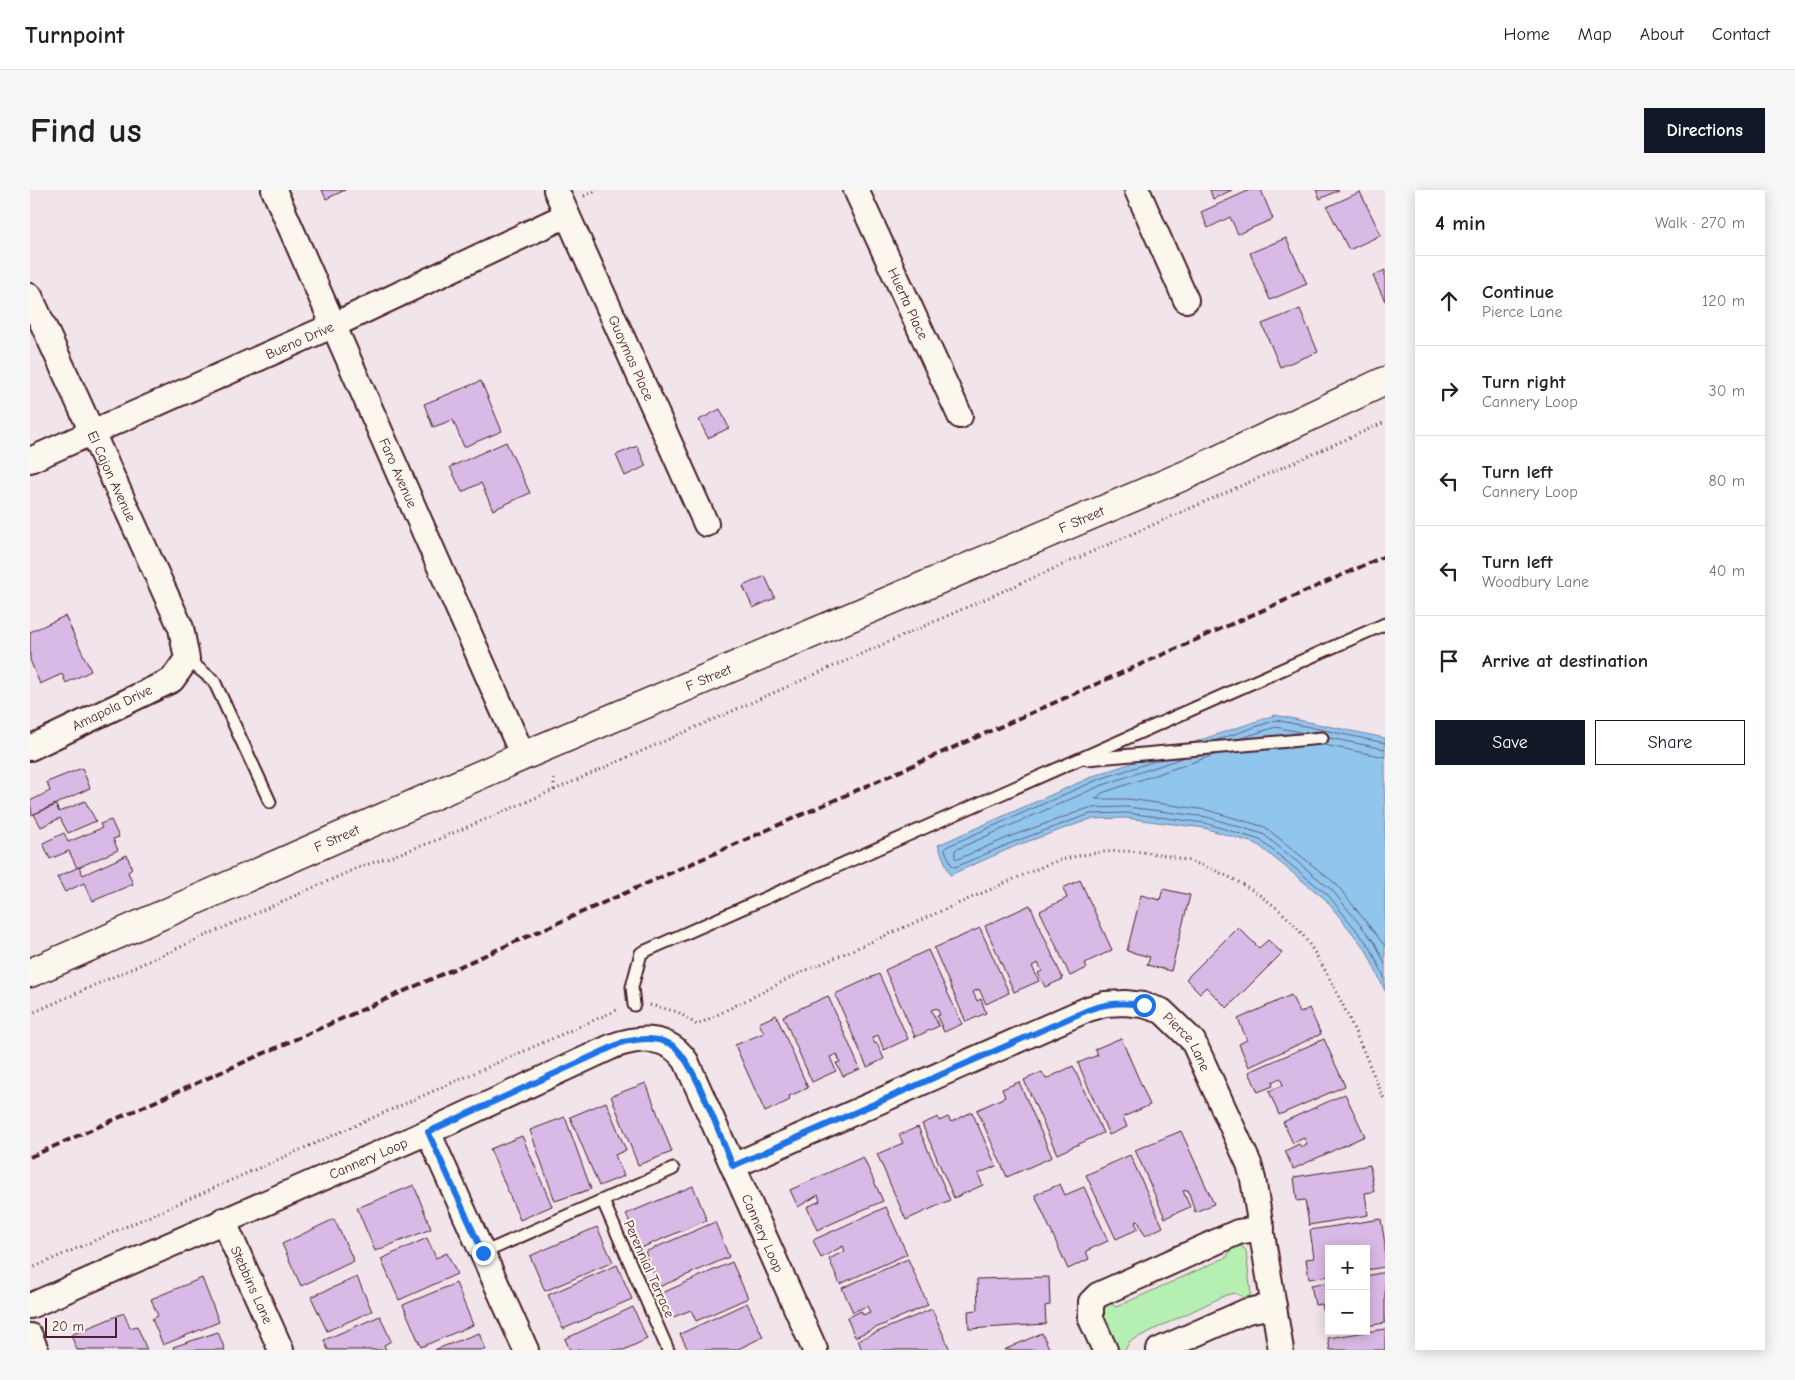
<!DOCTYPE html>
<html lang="en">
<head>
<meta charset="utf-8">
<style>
  :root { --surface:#fff; --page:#f6f6f6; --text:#202124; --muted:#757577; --line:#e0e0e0; --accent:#111827 }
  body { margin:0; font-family:"Comic Neue",sans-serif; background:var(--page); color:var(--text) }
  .controls { position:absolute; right:15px; bottom:15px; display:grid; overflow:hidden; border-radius:0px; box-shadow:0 2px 12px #0003 }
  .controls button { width:45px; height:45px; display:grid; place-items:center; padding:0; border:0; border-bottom:1px solid var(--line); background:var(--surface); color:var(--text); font:25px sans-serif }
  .scale { position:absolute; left:15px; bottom:12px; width:72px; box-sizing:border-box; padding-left:5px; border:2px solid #4a1f2b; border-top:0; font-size:14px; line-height:18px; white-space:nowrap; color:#4a1f2b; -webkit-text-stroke:4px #fbf7ec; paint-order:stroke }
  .stop { position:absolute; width:15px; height:15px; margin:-11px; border:4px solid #1a73e8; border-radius:50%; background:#fff }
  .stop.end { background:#1a73e8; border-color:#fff; box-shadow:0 1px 5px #0008 }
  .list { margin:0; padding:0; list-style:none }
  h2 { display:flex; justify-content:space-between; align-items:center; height:65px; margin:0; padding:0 20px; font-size:21px }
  h2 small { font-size:16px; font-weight:400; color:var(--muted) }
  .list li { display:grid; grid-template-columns:32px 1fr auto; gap:15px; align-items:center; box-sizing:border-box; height:90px; padding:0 20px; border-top:1px solid var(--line) }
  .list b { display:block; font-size:19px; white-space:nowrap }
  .list p { margin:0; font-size:16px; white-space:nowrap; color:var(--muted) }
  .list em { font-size:16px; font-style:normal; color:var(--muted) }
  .actions { display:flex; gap:10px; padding:15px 20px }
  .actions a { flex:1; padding:11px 0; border:1px solid var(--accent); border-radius:0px; text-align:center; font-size:18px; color:var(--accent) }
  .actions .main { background:var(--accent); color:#fff }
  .icon { flex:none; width:28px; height:28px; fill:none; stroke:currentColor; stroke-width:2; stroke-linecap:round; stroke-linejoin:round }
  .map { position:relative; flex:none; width:1355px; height:1160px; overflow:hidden; border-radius:0px }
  header { display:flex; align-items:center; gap:30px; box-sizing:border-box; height:70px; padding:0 25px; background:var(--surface); border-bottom:1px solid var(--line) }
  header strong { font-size:24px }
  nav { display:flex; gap:28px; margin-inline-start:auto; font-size:18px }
  .intro { display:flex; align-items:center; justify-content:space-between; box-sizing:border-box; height:120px; padding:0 30px }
  h1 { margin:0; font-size:35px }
  .button { padding:12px 22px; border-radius:0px; background:var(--accent); color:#fff; font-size:18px; font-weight:700 }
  main { display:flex; gap:30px; padding:0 30px }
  aside { flex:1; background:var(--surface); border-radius:0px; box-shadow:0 2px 12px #0003 }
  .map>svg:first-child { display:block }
  .green { fill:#b6efb2; stroke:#80876e }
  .water { fill:#90c5ee; stroke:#7483a0 }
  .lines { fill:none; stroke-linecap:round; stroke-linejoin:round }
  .shore { stroke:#666179; stroke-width:1 }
  .building { fill:#d9b9e5; stroke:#4a1f2b }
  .lane-casing { stroke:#4a1f2b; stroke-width:15 }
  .street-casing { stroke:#4a1f2b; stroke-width:28 }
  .secondary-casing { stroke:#4a1f2b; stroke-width:31 }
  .path { stroke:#4a1f2b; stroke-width:3; stroke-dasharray:1 4; stroke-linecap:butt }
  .lane { stroke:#fbf7ec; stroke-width:11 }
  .street { stroke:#fbf7ec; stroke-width:24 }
  .secondary { stroke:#fbf7ec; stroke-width:28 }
  .rail { stroke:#4a1f2b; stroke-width:4; stroke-dasharray:8 4; stroke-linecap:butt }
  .route { stroke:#1a73e8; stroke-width:6 }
  .labels { text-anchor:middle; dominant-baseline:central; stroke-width:4.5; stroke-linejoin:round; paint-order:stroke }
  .street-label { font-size:14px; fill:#4a1f2b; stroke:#fbf7ec }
</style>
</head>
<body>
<header>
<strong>Turnpoint</strong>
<nav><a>Home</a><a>Map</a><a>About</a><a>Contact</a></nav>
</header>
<div class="intro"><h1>Find us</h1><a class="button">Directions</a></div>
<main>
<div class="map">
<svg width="1355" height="1160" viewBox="0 0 1355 1160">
  <rect width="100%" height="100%" fill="#f1e4ea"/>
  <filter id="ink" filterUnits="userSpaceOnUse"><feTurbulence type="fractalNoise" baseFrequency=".02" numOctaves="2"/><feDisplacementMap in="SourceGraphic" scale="10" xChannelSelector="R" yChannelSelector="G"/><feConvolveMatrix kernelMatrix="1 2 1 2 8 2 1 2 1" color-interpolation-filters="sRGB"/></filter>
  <g filter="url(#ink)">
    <path class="green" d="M1203,1055L1212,1056L1216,1061L1221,1104L1216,1108L1204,1103L1196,1105L1100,1151L1095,1160H1086L1068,1126L1071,1114L1079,1112L1086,1117L1197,1067Z"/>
    <path class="water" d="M1245,525L1355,548V801L1336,760L1295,709L1227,654L1174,638L1096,628L1061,629L988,655L920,685L908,655L1066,585Z"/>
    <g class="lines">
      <g class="shore">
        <path d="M1211,548L1246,537L1274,543"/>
        <path d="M1299,548L1355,559"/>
        <path d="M1184,551L1246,530L1355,553"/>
        <path d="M1294,555L1355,567"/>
        <path d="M1187,564L1072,603L1065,609H1098L1177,620L1235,637L1307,695L1355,756"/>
        <path d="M1155,567L1070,596L925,660V668L928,669L984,645L1059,618L1097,617L1177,627L1233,644L1302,700L1345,753L1355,774"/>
        <path d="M1128,570L1067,590L916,657L915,660L922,676L925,677L986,651L1060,624L1097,623L1175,633L1230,650L1298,705L1340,757L1355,789"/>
      </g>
    </g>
    <g class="building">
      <path d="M292,0H315L296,9Z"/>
      <path d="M1180,0H1202L1183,9Z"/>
      <path d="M1220,0H1231L1243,29L1208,44L1200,27L1178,38L1171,22Z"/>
      <path d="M1286,0H1309L1290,9Z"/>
      <path d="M1330,2L1351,45L1319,60L1297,17Z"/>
      <path d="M1256,48L1277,94L1240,110L1220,63Z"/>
      <path d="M1355,80V111L1343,86Z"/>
      <path d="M1270,119L1288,162L1250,177L1232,134Z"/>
      <path d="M451,191L472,241L434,257L423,230L403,237L394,214Z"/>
      <path d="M690,219L699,238L678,248L669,230Z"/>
      <path d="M476,252L500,303L463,320L451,293L432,302L420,277Z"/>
      <path d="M607,256L616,276L595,286L586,265Z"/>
      <path d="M735,386L745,408L723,418L713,396Z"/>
      <path d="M35,426L61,481L36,493L32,484L10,494L0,470V442Z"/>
      <path d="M52,578L60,598L2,625L0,611L20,601L17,592Z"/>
      <path d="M55,611L66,631L38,643L30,628L11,637L4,624L26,615L29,622Z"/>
      <path d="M81,630L89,647L83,649L88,660L47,678L39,661L20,669L13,653L34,643L38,652L72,638L70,634Z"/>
      <path d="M97,665L102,679L98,682L103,694L63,711L54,693L35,702L27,687L49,677L53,685Z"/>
      <path d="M1050,690L1082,760L1055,773L1057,778L1040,786L1010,721L1037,708L1033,698Z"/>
      <path d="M1133,699L1160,705L1141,781L1117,775L1120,767L1097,761L1111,705L1130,710Z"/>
      <path d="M1000,715L1033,789L1015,797L1008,783L1012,781L1008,773L1002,776L1009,791L984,802L955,736Z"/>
      <path d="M1208,737L1229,758L1238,750L1252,763L1197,818L1176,797L1170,803L1156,789Z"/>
      <path d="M950,738L979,803L956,814L949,799L943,802L947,811L951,809L956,823L936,832L904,758Z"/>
      <path d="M898,760L932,834L914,842L907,826L910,825L907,818L901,820L909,836L885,847L855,780Z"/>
      <path d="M849,784L878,849L854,860L848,845L842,848L845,854L847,853L854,869L837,877L805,804Z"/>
      <path d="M1261,805L1270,823L1279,818L1291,844L1219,877L1209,854L1217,850L1208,829Z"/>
      <path d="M798,806L830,879L813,886L806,873L810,872L807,864L800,867L806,881L782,892L753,826Z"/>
      <path d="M746,825L778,898L759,906L760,910L735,922L705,855L734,843L729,833Z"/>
      <path d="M1091,848L1120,915L1093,927L1097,937L1079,945L1048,873L1068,865L1065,859Z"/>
      <path d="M1294,849L1315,896L1249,925L1239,901L1253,895L1250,888L1242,892L1243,896L1228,902L1219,882Z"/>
      <path d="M1043,876L1073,943L1027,964L994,890L1012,882L1016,889Z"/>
      <path d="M989,892L1022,967L977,987L947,920L975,907L972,899Z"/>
      <path d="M616,893L642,962L608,975L581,906Z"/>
      <path d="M1315,904L1335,946L1263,979L1255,961L1269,954L1271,957L1277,954L1274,948L1263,953L1253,932Z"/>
      <path d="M576,912L596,960L585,965L594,986L569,996L540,927Z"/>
      <path d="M942,922L966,976L948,984L953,995L924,1008L892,934L908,927L909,931L918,927L921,932Z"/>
      <path d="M535,927L561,999L525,1011L500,940Z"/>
      <path d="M888,937L920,1010L876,1030L847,964L873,953L869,945Z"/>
      <path d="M1151,941L1184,1014L1165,1022L1158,1000L1153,1001L1160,1017L1135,1028L1105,960Z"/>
      <path d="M492,946L522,1016L490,1030L460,959Z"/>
      <path d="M1100,965L1133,1037L1115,1046L1108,1031L1105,1032L1108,1039L1086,1049L1056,985Z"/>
      <path d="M833,967L853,1011L787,1040L777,1017L790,1011L788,1005L768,1017L760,1000Z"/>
      <path d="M1340,975L1344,1002L1335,1003L1338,1025L1279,1035L1275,1010L1267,1011L1264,987Z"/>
      <path d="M1030,994L1035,1005L1054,997L1078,1051L1056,1061L1059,1069L1038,1079L1005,1005Z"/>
      <path d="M384,995L401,1039L345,1061L327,1018Z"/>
      <path d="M663,996L677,1030L611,1058L596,1024Z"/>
      <path d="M856,1017L877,1064L810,1094L799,1069L815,1061L813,1056L791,1068L783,1050Z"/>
      <path d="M304,1029L324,1071L271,1096L252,1054Z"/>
      <path d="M1351,1029L1355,1054V1077L1336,1080V1059H1299V1086L1279,1089L1276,1069L1284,1068L1280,1040Z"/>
      <path d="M685,1032L699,1067L629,1097L615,1062Z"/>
      <path d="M567,1037L583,1072L515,1101L500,1066Z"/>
      <path d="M397,1048L406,1068L417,1063L427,1084L369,1110L351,1069Z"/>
      <path d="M878,1069L898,1115L825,1147L817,1128L831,1121L833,1125L840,1122L837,1116L823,1122L812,1098Z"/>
      <path d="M702,1072L718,1108L666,1131L661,1120L641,1128L630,1104Z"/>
      <path d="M587,1075L602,1109L533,1139L518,1105Z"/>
      <path d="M1355,1082V1133L1336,1136V1086Z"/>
      <path d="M327,1087L342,1121L297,1141L281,1107Z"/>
      <path d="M1019,1087L1020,1115L1015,1116L1016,1134L939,1139L938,1121L948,1120L947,1089Z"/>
      <path d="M172,1088L189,1132L133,1155L122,1129L128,1126L121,1109Z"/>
      <path d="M1299,1092V1141H1308L1297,1143L1292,1114L1285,1115L1281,1095Z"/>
      <path d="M426,1093L443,1135L391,1157L373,1115Z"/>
      <path d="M717,1113L733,1147L706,1160H658L650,1144Z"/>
      <path d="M603,1117L617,1149L594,1160H540L535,1149Z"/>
      <path d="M902,1119L920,1160H832L828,1150Z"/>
      <path d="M94,1123L100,1138L107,1136L117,1160H47L41,1145Z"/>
      <path d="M350,1126L361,1151L354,1155L356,1160H298L294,1150Z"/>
      <path d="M1355,1139V1160H1300L1298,1148Z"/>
      <path d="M188,1142L195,1160H144L143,1157Z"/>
      <path d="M449,1143L456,1160H404Z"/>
      <path d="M1012,1143L1020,1160H974Z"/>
    </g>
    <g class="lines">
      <g class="lane-casing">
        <g id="lane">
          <path d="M157,469L184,491L240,612"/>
          <path d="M1057,569L1292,548"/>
          <path d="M604,815L602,797L611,763L1355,434"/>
          <path d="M573,1011L638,1160"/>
          <path d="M453,1063L643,979"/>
        </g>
      </g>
      <g class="street-casing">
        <g id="street">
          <path id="s1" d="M244,0L493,566"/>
          <path id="s2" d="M526,0L676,334"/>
          <path id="s3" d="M826,0L930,226"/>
          <path d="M1107,0L1156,110"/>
          <path id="s4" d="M0,106L151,438L157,469L142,490L0,558"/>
          <path id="s5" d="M0,270L304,135L537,25"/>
          <path d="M398,942L496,1160"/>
          <path id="s6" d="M703,976L1058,819L1075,814L1095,813L1113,815L1132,821L1163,851L1219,974L1223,989L1251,1160"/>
          <path id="s7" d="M193,1030L251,1160"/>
          <path id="s8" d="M0,1116L398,942L583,856C611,846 638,845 656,871L785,1160"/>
          <path d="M0,1146L6,1160"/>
          <path d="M1075,1160L1061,1129V1112L1068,1105L1208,1042L1232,1038"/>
          <path d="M1129,1160L1217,1121L1244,1116"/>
        </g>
      </g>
      <g class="secondary-casing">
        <g id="secondary">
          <path id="s9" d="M0,783L493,566L1158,284L1355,191"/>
        </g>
      </g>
      <g class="path">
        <path d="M554,6L568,0"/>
        <path d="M524,600L1355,232"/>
        <path d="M620,815L648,822L667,835L768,784L1016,675C1082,651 1151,659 1212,694C1236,708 1261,727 1277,751C1310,800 1331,857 1355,911"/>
        <path d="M0,824L325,679L402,652L524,600V585"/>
        <path d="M0,1079L587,820"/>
      </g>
      <use href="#lane" class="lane"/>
      <use href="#street" class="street"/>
      <use href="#secondary" class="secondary"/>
      <path class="rail" d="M0,967L1355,366"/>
    </g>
  </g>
  <g class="lines" filter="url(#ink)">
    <path class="route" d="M453,1063L398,942L593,852C609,849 626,846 642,855C664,869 691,950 703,976L1058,820C1077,813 1093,812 1114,815"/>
  </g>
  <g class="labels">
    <g class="street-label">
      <text stroke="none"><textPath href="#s3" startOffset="125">Huerta Place</textPath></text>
      <text stroke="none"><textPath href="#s5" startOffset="295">Bueno Drive</textPath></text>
      <text stroke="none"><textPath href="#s2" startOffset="184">Guaymas Place</textPath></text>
      <text stroke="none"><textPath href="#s1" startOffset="309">Faro Avenue</textPath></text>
      <text stroke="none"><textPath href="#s4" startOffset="198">El Cajon Avenue</textPath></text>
      <text stroke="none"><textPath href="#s9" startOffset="1145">F Street</textPath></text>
      <text stroke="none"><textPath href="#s9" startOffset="740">F Street</textPath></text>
      <text transform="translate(82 518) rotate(-26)">Amapola Drive</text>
      <text stroke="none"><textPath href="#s9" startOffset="335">F Street</textPath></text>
      <text stroke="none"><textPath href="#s6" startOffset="504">Pierce Lane</textPath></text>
      <text stroke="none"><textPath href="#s8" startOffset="369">Cannery Loop</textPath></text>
      <text stroke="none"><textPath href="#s8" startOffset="908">Cannery Loop</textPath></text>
      <text transform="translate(619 1079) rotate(66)">Perennial Terrace</text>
      <text stroke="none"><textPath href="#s7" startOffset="71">Stebbins Lane</textPath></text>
    </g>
  </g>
</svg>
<div class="controls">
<button>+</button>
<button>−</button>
</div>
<div class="scale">20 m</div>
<div class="stop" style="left:1114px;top:815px"></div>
<div class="stop end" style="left:453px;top:1063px"></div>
</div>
<aside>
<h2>4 min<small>Walk · 270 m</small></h2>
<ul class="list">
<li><svg class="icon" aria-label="ahead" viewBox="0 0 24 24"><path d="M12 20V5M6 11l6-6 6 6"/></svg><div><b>Continue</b><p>Pierce Lane</p></div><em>120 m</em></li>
<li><svg class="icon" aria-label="right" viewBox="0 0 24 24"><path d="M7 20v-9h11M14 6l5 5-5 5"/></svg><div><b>Turn right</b><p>Cannery Loop</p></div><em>30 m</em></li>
<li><svg class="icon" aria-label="left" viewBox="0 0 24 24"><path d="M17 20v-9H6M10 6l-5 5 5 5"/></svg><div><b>Turn left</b><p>Cannery Loop</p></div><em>80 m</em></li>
<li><svg class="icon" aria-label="left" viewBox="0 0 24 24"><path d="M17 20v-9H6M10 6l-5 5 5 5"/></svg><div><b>Turn left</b><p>Woodbury Lane</p></div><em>40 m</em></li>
<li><svg class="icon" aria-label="arrive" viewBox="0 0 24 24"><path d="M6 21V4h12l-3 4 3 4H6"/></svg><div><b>Arrive at destination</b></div></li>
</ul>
<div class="actions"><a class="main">Save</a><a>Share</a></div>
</aside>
</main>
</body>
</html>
